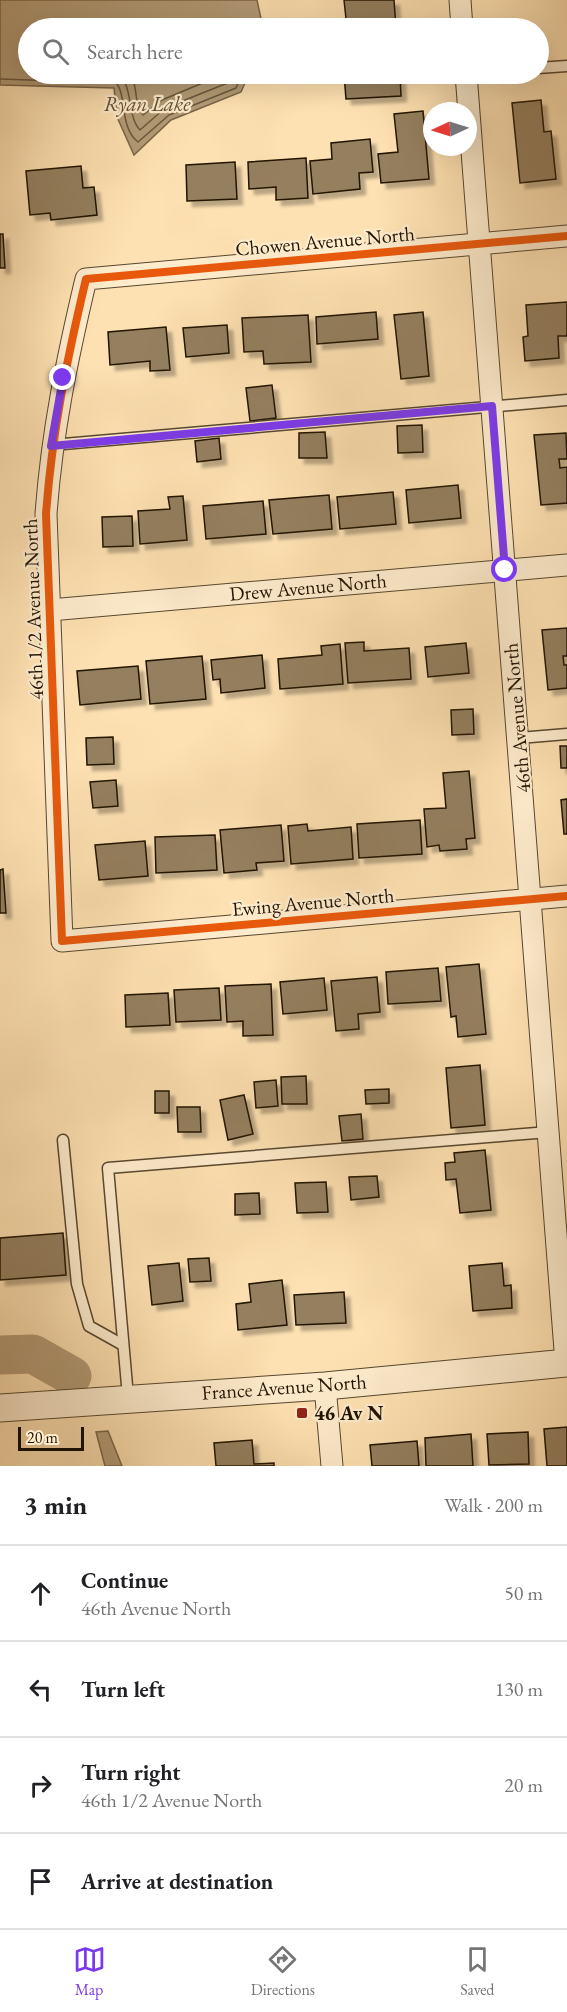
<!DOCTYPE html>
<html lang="en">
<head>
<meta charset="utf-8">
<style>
  :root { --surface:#fff; --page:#f6f6f6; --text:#202124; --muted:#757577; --line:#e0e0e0; --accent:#7c3aed }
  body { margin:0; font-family:"EB Garamond",serif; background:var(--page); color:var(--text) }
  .compass { position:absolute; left:423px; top:102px; width:54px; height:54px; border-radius:50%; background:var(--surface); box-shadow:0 6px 24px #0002; rotate:266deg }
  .scale { position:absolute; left:18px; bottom:15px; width:66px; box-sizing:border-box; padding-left:6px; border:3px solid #211403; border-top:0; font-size:16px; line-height:21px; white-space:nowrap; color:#211403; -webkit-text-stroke:4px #feeccd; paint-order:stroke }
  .stop { position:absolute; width:18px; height:18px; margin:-14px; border:4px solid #7c3aed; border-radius:50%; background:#fff }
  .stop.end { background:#7c3aed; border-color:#fff; box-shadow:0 2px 6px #0008 }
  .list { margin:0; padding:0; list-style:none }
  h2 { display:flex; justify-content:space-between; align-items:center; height:78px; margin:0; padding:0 24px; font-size:26px }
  h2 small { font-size:20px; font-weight:400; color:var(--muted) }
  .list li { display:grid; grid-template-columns:39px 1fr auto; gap:18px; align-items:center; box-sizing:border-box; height:96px; padding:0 24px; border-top:2px solid var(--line) }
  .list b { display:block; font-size:22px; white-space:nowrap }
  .list p { margin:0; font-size:20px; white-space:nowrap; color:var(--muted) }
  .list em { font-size:20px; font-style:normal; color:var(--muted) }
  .icon { flex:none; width:33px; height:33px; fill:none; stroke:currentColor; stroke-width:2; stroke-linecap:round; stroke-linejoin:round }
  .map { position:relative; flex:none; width:567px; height:1466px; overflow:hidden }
  .search { position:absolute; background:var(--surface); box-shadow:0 6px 24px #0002; left:18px; right:18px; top:18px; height:66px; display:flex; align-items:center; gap:15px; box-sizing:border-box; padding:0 21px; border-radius:33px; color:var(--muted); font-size:22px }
  .sheet { height:462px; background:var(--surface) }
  nav { display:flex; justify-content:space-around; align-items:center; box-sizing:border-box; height:84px; border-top:2px solid var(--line); background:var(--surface); font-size:16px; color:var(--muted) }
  nav a { display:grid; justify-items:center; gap:3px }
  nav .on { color:var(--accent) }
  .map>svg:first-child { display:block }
  .water { fill:#b39b76; stroke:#796548; stroke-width:1.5 }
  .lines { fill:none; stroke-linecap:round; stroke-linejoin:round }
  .shore { stroke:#6a583c; stroke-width:1.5 }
  .river { stroke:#b39b76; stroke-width:39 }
  .building { fill:#947f5e; stroke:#211403; stroke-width:1.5; filter:url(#shadow) }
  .service-casing { stroke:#58472f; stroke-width:13 }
  .minor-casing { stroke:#58472f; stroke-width:23 }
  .tertiary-casing { stroke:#58472f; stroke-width:29 }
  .service { stroke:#feeccd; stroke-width:10 }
  .minor { stroke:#feeccd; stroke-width:21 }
  .tertiary { stroke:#feeccd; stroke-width:27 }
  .cycleway-casing { stroke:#feeccd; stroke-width:11 }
  .cycleway { stroke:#e8590c; stroke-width:8 }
  .route { stroke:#7c3aed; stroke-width:8 }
  .poi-dot { fill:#8f2418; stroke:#feeccd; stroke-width:2 }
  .labels { text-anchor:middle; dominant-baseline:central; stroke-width:4.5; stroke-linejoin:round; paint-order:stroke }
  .street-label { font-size:20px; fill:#211403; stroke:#feeccd }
  .poi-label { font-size:20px; font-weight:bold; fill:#211403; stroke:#feeccd; text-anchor:start }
  .water-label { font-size:21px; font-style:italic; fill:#635137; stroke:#feeccd }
</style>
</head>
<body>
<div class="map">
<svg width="567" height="1466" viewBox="0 0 567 1466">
  <defs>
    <filter id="shadow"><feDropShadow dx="5.5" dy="5.5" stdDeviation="1.5" flood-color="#0004"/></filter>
  </defs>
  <rect width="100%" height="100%" fill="#fee1b2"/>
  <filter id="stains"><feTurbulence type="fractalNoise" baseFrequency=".00333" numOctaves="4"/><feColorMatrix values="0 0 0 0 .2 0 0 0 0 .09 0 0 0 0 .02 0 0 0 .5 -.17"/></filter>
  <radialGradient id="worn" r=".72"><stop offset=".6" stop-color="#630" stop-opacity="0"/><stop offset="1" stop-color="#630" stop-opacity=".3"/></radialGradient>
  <g class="water">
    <path d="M0,0H257L263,28H28V74H249L241,92L171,120L134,155L117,117L114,88L0,85Z"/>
    <path d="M108,1431L122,1466H105L96,1432Z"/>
  </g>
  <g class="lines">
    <g class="shore">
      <path d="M67,74C83,74 101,72 116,75C134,80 126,116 140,130L165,108L230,82L234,74"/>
      <path d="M130,74C139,86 133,105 143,115L162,100L224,74"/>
      <path d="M0,79L116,83C127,94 119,127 138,142L169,115L236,88L242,74"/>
    </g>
    <path class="river" d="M0,1355L33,1354L72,1376"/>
  </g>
  <g class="building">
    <path d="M344,0H394L396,28H347Z"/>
    <path d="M344,74H400L401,96L346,99Z"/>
    <path d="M541,100L544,132L551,131L556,179L520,183L512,103Z"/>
    <path d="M423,111L429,179L381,183L378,154L398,152L394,114Z"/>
    <path d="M370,139L373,172L359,173L360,189L313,194L310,161L332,159L331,143Z"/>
    <path d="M306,158L308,198L276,200V187L249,189L248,162Z"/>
    <path d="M235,162L237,199L187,201L186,165Z"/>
    <path d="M81,166L83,188L94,187L97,215L51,220L50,213L30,215L26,171Z"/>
    <path d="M0,234H3L5,268H0Z"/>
    <path d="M567,302V336H558L559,358L525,361L523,337L528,336L526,305Z"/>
    <path d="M376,312L378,339L317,344L316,317Z"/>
    <path d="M423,312L429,376L401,379L394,315Z"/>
    <path d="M308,315L311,362L264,364L263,351L244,352L242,318Z"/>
    <path d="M227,325L229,353L186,357L183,328Z"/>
    <path d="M166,327L170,370L150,371V361L110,365L108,332Z"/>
    <path d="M272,385L276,418L250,421L246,388Z"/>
    <path d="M422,425L423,452L398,453L397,426Z"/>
    <path d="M325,432L327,458H299V433Z"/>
    <path d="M566,433L567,459H559L560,468L567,467V503L541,505L534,435Z"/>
    <path d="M219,438L221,459L197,462L195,441Z"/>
    <path d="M458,485L461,518L409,523L406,490Z"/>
    <path d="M393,492L396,524L340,529L337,497Z"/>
    <path d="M329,495L332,529L273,534L269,500Z"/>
    <path d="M183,496L187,540L140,544L138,511L170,509L168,497Z"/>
    <path d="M263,501L266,534L206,539L203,506Z"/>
    <path d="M132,516L133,546L103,547L102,517Z"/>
    <path d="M567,628V656H563L564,665H567V688L548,690L542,630Z"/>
    <path d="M364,642V651L409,648L411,679L348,683L345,643Z"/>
    <path d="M466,643L469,673L428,677L425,647Z"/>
    <path d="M340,644L343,684L280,689L278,659L322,655L321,646Z"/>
    <path d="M262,655L265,688L221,693L220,679L213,680L211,660Z"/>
    <path d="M202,656L206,699L150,704L146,661Z"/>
    <path d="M138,666L141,699L80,705L77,671Z"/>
    <path d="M473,709L474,734L452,735L451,710Z"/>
    <path d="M113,737L114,764L87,765L86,738Z"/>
    <path d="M560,746H567V768H561Z"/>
    <path d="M469,771L475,838L466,839L467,849L440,851L439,845L427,847L424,809L446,808L443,773Z"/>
    <path d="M116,780L118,806L93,808L90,782Z"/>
    <path d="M567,799V834H564L561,800Z"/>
    <path d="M420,820L422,854L359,858L357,824Z"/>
    <path d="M307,824L308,831L351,827L353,859L291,864L288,826Z"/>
    <path d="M281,825L284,861L256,863L257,870L224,873L220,830Z"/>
    <path d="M215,835L217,870L156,873L155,837Z"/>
    <path d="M145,841L148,876L99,880L95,845Z"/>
    <path d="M3,869L6,913H0V870Z"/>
    <path d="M479,964L486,1034L458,1037L456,1016L451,1017L446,967Z"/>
    <path d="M438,968L441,1001L388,1004L386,972Z"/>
    <path d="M377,977L380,1012L358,1014L359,1029L336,1031L331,981Z"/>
    <path d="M324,978L327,1010L283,1014L280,982Z"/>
    <path d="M271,984L273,1035L243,1036V1021L227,1022L225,986Z"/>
    <path d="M219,988L221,1020L176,1022L174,990Z"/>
    <path d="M168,993L170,1025L126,1027L125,995Z"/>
    <path d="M480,1065L485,1125L451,1128L446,1068Z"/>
    <path d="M306,1076L307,1104H282L281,1077Z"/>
    <path d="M276,1080L278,1106L256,1108L254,1082Z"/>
    <path d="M389,1089V1103L366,1104L365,1090Z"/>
    <rect x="155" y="1091" width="14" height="22"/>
    <path d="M244,1095L253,1134L228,1140L220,1100Z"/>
    <path d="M177,1107H200L201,1132H178Z"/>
    <path d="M361,1114L363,1139L342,1141L339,1116Z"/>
    <path d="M485,1150L491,1210L460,1213L456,1179L446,1180L445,1163L455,1162L454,1153Z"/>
    <path d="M377,1176L379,1197L351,1200L349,1177Z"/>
    <path d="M326,1182L328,1212L297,1213L295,1183Z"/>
    <path d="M259,1193L260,1214L235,1215V1194Z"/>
    <path d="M63,1233L66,1275L0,1280V1238Z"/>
    <path d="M209,1258L211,1281L190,1282L188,1259Z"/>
    <path d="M179,1263L183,1301L152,1305L148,1266Z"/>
    <path d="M502,1263L504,1286L511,1285L512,1308L473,1311L469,1266Z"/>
    <path d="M282,1280L287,1325L238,1330L236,1304L251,1302L249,1284Z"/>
    <path d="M344,1292L346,1323L296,1325L294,1295Z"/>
    <path d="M567,1427V1466H547L544,1429Z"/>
    <path d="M528,1432L529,1464L489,1465L487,1434Z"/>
    <path d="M471,1434L473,1466H426L425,1438Z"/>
    <path d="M252,1440L254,1464L274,1463V1466H216L214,1443Z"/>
    <path d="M417,1441L419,1466H372L370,1445Z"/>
  </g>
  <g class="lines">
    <g class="service-casing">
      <g id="service">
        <path d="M538,68L567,66"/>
        <path d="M52,445L567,400"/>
        <path d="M519,738L567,734"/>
        <path d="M63,1140L77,1284L89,1326L123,1345"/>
        <path d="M128,1397L108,1168L549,1132"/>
      </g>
    </g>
    <g class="minor-casing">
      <g id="minor">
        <path d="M460,0L462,28"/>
        <path d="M466,74L566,1363"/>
        <path d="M567,236L86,279C67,359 52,432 46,514L62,941L567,896"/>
        <path d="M50,610L567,565"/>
        <path d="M325,1386L332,1466"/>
      </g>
    </g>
    <g class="tertiary-casing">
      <path id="tertiary" d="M0,1408L325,1386L567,1363"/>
    </g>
    <use href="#service" class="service"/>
    <use href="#minor" class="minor"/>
    <use href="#tertiary" class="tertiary"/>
    <g class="cycleway-casing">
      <path id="cycleway" d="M567,236L86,279C67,359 52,432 46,514L62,941L567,896"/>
    </g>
    <use href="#cycleway" class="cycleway"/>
  </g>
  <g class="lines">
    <path class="route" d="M63,378L51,446L492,406L505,570"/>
  </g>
  <rect class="poi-dot" x="296" y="1407" width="12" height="12" rx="3"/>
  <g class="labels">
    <g class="street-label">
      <text transform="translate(325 241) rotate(-5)">Chowen Avenue North</text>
      <text transform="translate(308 587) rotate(-5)">Drew Avenue North</text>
      <text transform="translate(33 609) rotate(-92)">46th 1/2 Avenue North</text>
      <text transform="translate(517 718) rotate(-95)">46th Avenue North</text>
      <text transform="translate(313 902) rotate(-5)">Ewing Avenue North</text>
      <text transform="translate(284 1387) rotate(-4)">France Avenue North</text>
    </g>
    <g class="poi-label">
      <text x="314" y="1413">46 Av N</text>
    </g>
    <g class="water-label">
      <text x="147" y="103">Ryan Lake</text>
    </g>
  </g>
  <rect width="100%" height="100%" filter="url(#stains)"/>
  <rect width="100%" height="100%" fill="url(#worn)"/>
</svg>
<svg class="compass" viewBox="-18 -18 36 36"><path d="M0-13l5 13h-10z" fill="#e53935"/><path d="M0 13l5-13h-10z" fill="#757577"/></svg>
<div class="scale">20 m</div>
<div class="stop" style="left:505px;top:570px"></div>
<div class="stop end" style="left:63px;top:378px"></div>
<div class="search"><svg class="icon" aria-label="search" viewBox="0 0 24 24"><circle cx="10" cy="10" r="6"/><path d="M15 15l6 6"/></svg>Search here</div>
</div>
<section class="sheet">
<h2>3 min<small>Walk · 200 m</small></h2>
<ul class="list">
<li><svg class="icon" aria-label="ahead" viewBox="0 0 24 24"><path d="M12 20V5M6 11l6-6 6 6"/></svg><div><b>Continue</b><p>46th Avenue North</p></div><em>50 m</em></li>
<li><svg class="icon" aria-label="left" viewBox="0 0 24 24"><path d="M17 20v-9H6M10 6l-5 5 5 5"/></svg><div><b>Turn left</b></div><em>130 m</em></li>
<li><svg class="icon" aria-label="right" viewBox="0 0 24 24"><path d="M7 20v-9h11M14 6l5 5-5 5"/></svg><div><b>Turn right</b><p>46th 1/2 Avenue North</p></div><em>20 m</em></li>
<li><svg class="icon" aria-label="arrive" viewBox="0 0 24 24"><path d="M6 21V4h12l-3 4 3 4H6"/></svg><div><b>Arrive at destination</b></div></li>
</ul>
</section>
<nav>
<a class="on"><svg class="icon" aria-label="map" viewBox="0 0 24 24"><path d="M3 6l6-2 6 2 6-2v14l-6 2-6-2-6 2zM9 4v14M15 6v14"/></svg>Map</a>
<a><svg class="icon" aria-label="directions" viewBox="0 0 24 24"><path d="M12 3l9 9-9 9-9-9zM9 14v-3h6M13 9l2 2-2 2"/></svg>Directions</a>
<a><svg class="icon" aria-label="saved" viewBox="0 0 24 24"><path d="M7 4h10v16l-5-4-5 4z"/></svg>Saved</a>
</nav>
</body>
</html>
